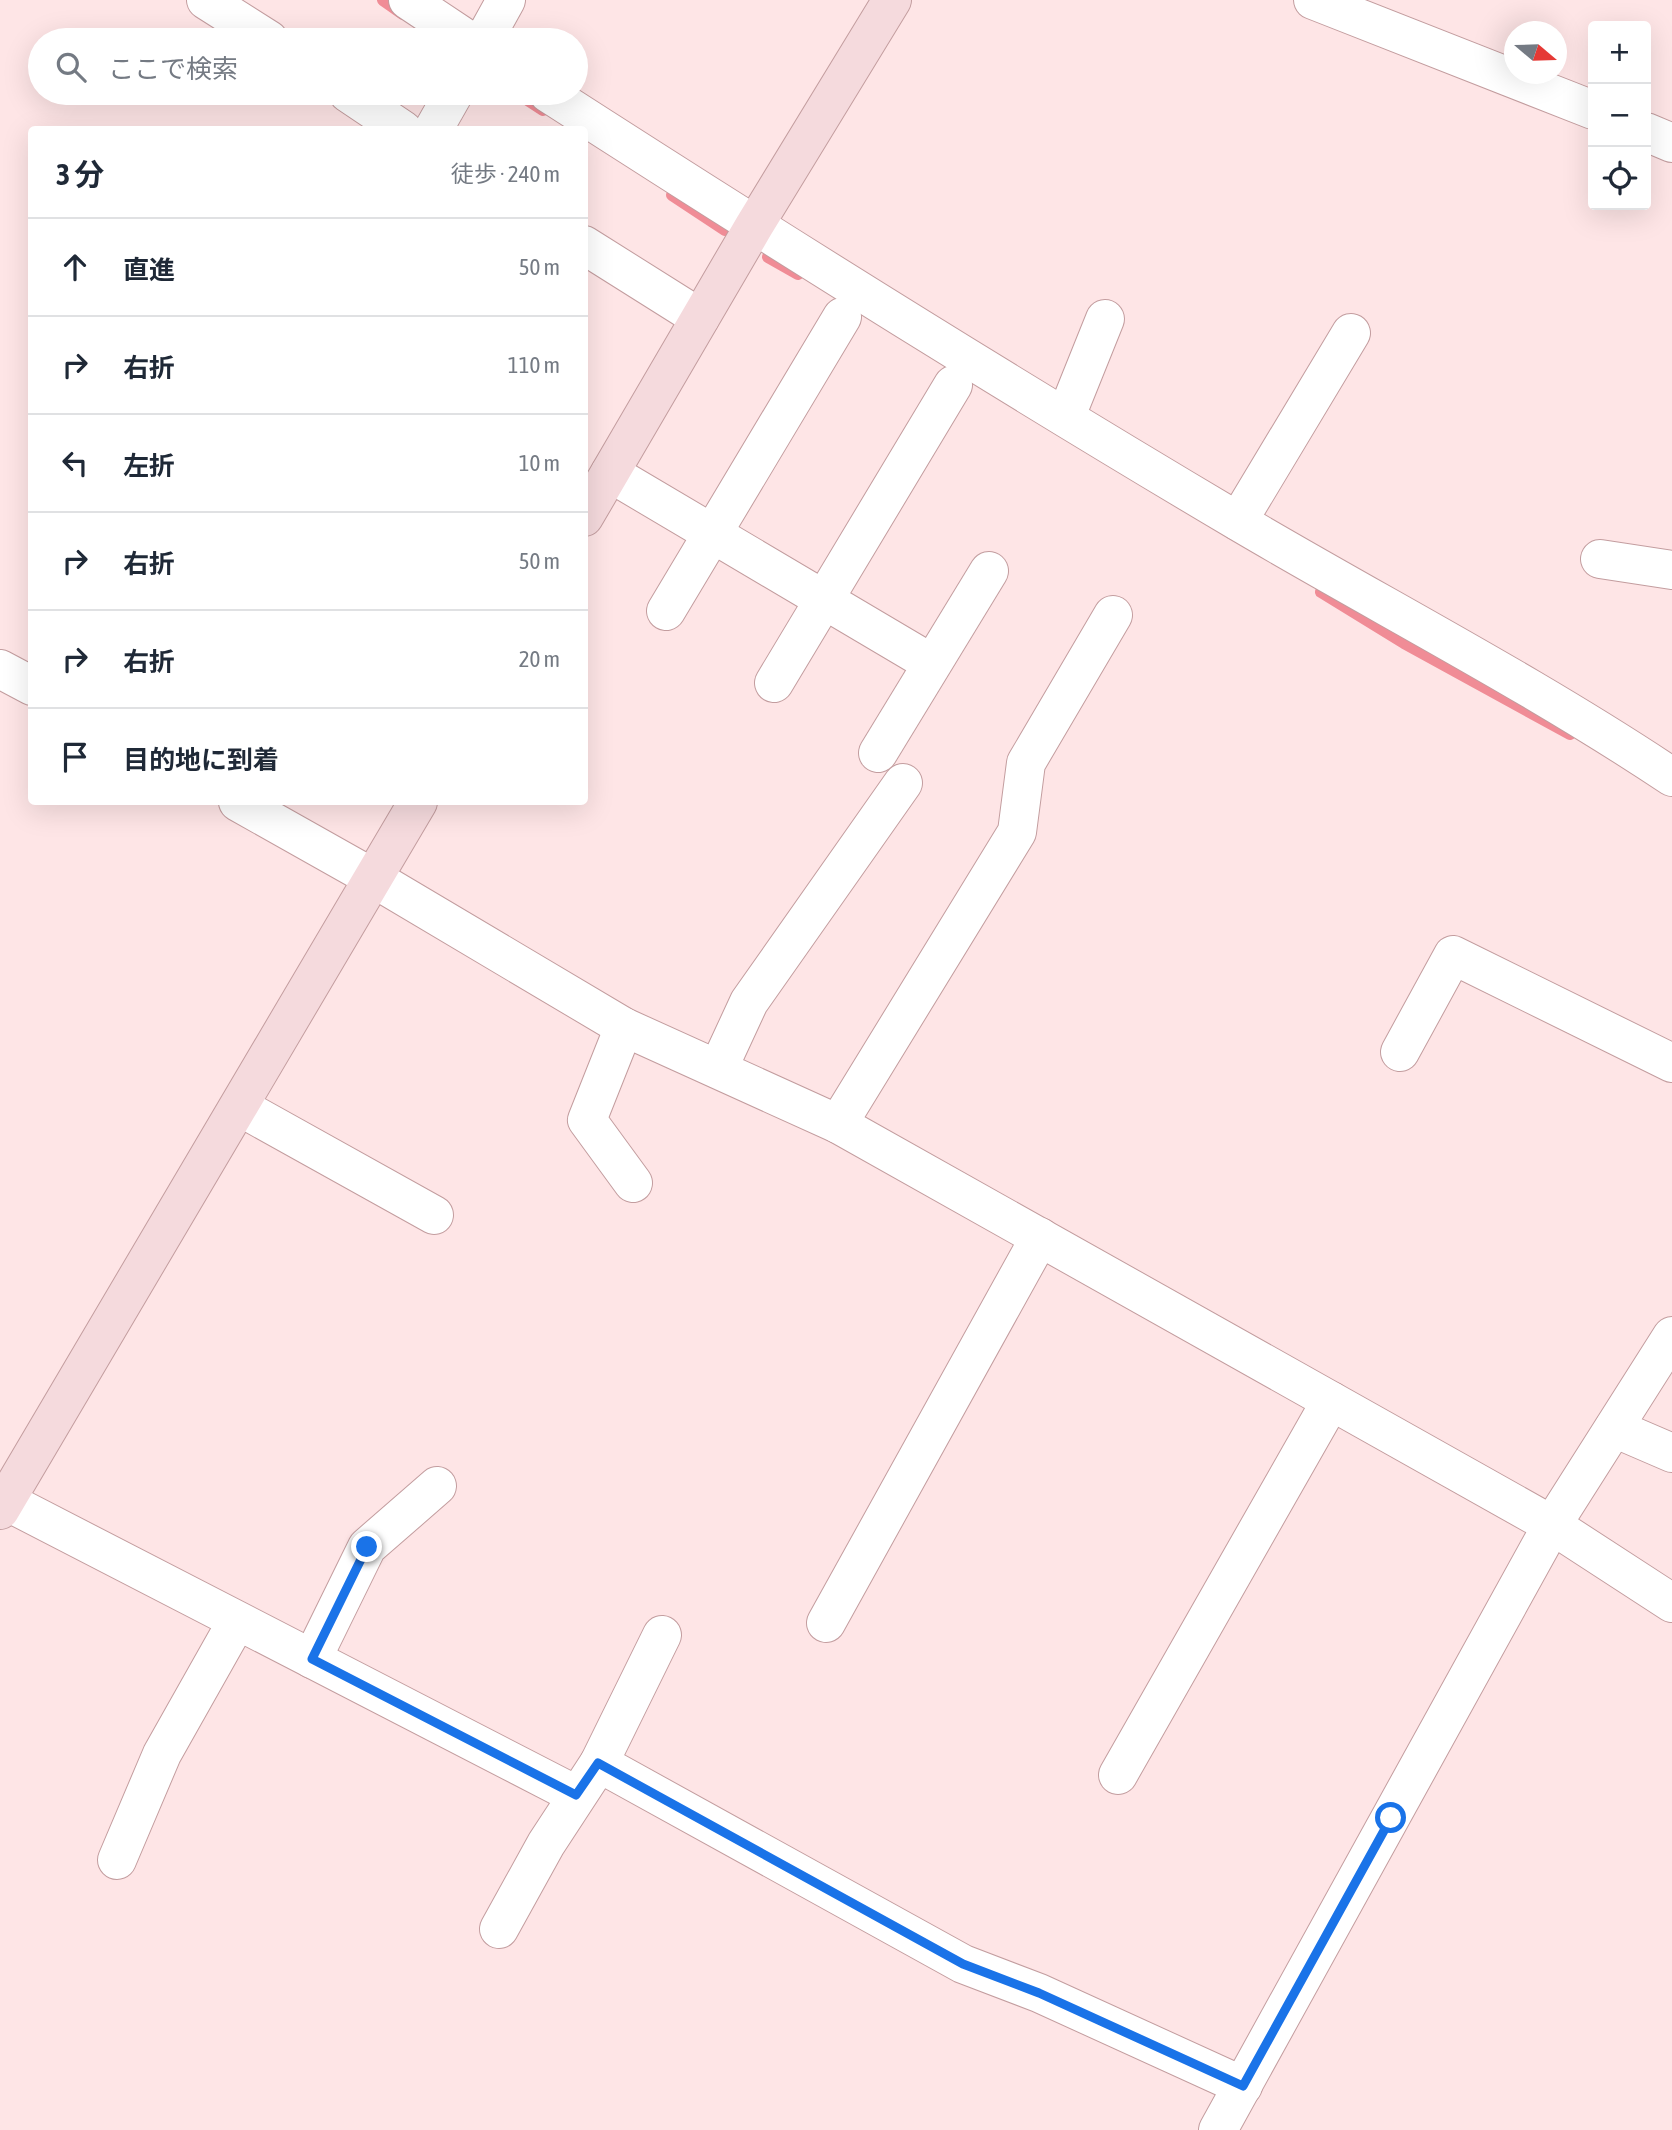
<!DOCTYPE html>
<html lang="ja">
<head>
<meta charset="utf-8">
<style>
  :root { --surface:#fff; --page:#f2f2f3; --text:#1f2937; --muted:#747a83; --line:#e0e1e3 }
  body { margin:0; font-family:"Asap Condensed","Noto Sans JP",sans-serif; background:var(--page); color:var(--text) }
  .controls { position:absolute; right:21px; top:21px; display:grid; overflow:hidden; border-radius:7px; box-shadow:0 7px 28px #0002 }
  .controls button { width:63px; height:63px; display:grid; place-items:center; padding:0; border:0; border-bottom:2px solid var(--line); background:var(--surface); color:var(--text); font:35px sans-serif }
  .compass { position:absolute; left:1504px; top:21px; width:63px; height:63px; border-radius:50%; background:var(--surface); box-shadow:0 7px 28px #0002; rotate:109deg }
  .stop { position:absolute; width:21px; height:21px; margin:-16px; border:5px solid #1a73e8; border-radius:50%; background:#fff }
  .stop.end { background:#1a73e8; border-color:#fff; box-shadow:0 2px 7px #0008 }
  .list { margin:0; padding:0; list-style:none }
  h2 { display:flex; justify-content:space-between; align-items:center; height:91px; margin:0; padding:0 28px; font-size:30px }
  h2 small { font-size:23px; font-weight:400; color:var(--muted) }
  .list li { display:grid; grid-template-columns:46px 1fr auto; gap:21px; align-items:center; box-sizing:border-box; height:98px; padding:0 28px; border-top:2px solid var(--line) }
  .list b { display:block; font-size:26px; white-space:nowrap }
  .list em { font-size:23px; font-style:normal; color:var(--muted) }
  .icon { flex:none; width:38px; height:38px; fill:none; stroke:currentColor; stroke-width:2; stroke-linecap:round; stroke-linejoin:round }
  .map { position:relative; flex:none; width:1672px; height:2130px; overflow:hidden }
  .search { position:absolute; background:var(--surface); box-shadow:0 7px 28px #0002; left:28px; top:28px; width:560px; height:77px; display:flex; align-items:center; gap:18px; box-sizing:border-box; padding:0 24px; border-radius:38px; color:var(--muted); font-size:26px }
  .panel { position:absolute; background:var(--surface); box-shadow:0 7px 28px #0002; left:28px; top:126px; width:560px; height:679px; border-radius:7px }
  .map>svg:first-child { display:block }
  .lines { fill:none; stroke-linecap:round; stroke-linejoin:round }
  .stream { stroke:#f08c96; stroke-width:12 }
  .street-casing { stroke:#c39d9f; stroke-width:40 }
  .secondary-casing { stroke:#c39d9f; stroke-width:40 }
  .street { stroke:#fff; stroke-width:38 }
  .secondary { stroke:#f5dadd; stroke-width:38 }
  .route { stroke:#1a73e8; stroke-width:9 }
</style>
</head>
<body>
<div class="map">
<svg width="1672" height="2130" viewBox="0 0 1672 2130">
  <rect width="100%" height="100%" fill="#fee5e6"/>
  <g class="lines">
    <g class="stream">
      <path d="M383,0L403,14"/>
      <path d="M517,93L543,110"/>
      <path d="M672,195L725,230"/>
      <path d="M768,257L798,274"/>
      <path d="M1321,592L1404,643L1570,734"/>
    </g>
    <g class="street-casing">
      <g id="street">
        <path d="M206,0L269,40"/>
        <path d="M408,0L468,40"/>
        <path d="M1313,0L1593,110"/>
        <path d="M484,40L506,0"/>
        <path d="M348,93L403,130"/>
        <path d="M548,93C776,240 1006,384 1239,522C1383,607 1533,684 1672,777"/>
        <path d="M433,130L454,93"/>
        <path d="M1646,132L1672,143"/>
        <path d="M584,245L700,318"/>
        <path d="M1066,416L1105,319"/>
        <path d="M610,473L931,663"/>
        <path d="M1238,521L1351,333"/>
        <path d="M1600,559L1672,570"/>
        <path d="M666,611L842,317"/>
        <path d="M0,669L32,686"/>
        <path d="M774,683L953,385"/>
        <path d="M878,753L989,571"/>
        <path d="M238,802L373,878L624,1027L838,1124L1552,1525L1672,1603"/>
        <path d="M624,1027L587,1120L633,1183"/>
        <path d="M1400,1052L1453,955L1672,1063"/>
        <path d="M718,1069L749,1002L903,783"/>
        <path d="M240,1107L434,1215"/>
        <path d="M838,1124L1017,832L1026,763L1113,615"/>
        <path d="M1614,1428L1672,1453"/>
        <path d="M0,1498L576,1795"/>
        <path d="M826,1623L1040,1237"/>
        <path d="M312,1659L367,1547L437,1486"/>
        <path d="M599,1763L963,1964L1039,1993L1243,2086"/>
        <path d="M1118,1775L1331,1401"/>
        <path d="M117,1860L162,1754L237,1621"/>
        <path d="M499,1929L546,1844L599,1763L662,1635"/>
        <path d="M1218,2130L1552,1525L1672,1336"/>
      </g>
    </g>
    <g class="secondary-casing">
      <g id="secondary">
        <path d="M584,517L754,226L892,0"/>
        <path d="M0,1510L418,802"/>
      </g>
    </g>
    <use href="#street" class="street"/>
    <use href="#secondary" class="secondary"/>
  </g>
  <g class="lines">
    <path class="route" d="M367,1547L312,1659L576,1795L598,1763L963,1964L1039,1993L1243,2086L1391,1818"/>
  </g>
</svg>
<div class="controls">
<button>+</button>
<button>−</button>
<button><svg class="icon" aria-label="locate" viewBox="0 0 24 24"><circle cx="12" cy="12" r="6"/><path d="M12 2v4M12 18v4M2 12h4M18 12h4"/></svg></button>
</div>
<svg class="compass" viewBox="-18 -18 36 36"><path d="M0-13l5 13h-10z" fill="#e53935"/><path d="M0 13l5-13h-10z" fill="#747a83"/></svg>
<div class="stop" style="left:1391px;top:1818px"></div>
<div class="stop end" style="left:367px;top:1547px"></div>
<div class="search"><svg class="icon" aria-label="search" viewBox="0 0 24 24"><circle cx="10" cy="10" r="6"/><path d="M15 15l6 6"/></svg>ここで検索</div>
<section class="panel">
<h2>3 分<small>徒歩 · 240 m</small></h2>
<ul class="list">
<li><svg class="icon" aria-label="ahead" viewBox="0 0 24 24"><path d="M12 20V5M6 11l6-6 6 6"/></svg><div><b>直進</b></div><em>50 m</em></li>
<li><svg class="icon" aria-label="right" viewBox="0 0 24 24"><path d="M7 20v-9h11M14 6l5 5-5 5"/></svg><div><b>右折</b></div><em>110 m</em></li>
<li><svg class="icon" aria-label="left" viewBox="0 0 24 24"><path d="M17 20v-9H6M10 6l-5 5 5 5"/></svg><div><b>左折</b></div><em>10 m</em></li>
<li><svg class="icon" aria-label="right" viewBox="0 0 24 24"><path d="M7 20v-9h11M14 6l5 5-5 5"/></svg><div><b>右折</b></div><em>50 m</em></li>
<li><svg class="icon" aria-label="right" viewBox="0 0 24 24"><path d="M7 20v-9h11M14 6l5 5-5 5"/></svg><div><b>右折</b></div><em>20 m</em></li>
<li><svg class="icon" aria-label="arrive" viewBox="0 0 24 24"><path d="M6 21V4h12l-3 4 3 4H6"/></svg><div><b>目的地に到着</b></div></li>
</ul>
</section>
</div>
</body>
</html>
